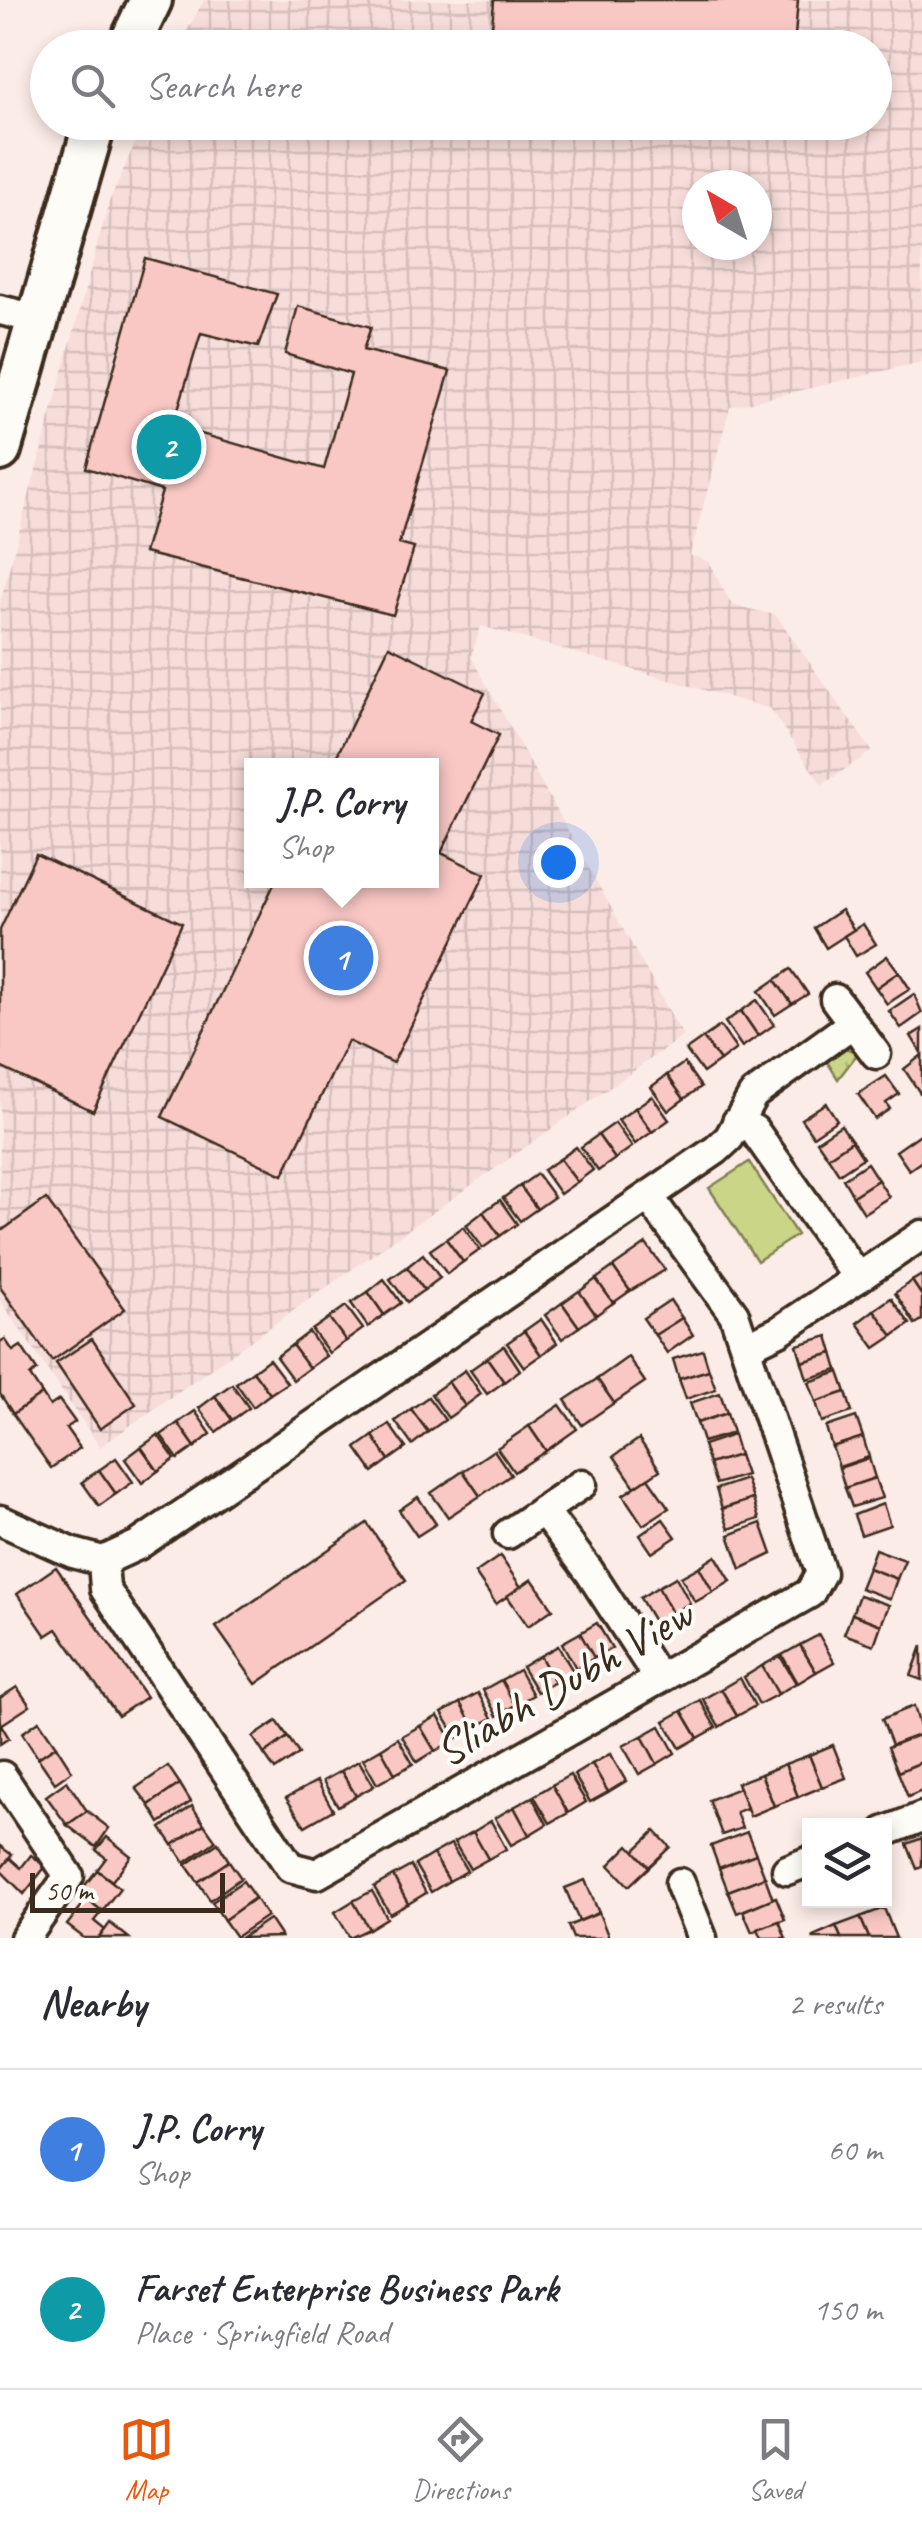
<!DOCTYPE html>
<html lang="en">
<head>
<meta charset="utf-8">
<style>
  :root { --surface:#fff; --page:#f2f2f3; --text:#2b2b33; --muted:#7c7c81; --line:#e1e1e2; --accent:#ea580c }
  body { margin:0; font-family:Caveat,sans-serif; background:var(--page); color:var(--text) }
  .controls { position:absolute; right:30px; bottom:30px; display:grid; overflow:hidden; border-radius:0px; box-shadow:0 5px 15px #0003 }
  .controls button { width:90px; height:90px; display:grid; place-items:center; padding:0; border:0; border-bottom:2px solid var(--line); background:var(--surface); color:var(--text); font:50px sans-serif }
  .compass { position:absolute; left:682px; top:170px; width:90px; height:90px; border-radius:50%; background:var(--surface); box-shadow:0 5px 15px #0003; rotate:321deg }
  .scale { position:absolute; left:30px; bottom:25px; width:195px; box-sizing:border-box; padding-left:10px; border:5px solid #3b2a1e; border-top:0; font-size:28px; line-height:35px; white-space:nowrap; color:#3b2a1e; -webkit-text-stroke:8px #fdfcf7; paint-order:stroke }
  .you { position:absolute; left:558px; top:862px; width:35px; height:35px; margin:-25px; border:8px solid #fff; border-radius:50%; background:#1a73e8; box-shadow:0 0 0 15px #1a73e833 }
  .badge { display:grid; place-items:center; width:65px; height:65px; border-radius:50%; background:var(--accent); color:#fff; font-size:32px; font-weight:700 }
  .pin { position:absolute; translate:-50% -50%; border:5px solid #fff; box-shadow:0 2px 10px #0006 }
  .popup { position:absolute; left:244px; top:758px; width:195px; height:130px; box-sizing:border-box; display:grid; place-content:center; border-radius:0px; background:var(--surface); filter:drop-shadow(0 2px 8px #0005); font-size:32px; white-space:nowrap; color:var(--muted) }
  .popup b { font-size:38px; color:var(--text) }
  .popup::after { content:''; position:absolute; left:50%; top:100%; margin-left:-20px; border:20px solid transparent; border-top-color:var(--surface) }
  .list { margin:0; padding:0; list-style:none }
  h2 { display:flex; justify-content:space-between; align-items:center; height:130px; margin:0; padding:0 40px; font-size:42px }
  h2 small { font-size:32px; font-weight:400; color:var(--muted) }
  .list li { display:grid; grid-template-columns:65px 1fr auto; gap:30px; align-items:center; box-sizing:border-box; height:160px; padding:0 40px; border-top:2px solid var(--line) }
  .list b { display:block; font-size:38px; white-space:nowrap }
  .list p { margin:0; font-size:32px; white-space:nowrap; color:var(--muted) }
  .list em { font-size:32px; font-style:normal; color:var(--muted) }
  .icon { flex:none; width:55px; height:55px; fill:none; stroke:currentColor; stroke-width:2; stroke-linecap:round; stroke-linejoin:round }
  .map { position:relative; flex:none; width:922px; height:1938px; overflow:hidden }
  .search { position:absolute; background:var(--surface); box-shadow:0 5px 15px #0003; left:30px; right:30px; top:30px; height:110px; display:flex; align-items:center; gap:25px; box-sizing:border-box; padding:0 35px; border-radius:55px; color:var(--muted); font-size:38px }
  .sheet { height:450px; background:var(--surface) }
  nav { display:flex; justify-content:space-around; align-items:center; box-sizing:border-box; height:140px; border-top:2px solid var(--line); background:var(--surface); font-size:28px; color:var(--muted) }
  nav a { display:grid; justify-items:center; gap:5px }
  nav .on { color:var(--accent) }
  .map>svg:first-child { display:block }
  .industrial { fill:url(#industrial-grid); fill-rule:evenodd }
  .grass { fill:url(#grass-tufts); stroke:#828053; stroke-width:2.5 }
  .garden { fill:#cad588; stroke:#828053; stroke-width:2.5 }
  .building { fill:#f9c8c5; stroke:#3b2a1e; stroke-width:2.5 }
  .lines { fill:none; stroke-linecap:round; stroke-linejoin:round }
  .minor-casing { stroke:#3b2a1e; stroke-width:35 }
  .highway-casing { stroke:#3b2a1e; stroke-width:48 }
  .minor { stroke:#fdfcf7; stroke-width:28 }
  .highway { stroke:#fdfcf7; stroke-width:40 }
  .labels { text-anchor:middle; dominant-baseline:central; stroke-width:8; stroke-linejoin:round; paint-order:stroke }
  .street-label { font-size:48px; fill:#3b2a1e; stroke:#fdfcf7 }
</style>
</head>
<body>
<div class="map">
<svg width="922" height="1938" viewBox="0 0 922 1938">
  <defs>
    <pattern id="industrial-grid" width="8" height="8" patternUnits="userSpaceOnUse" patternTransform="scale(2.5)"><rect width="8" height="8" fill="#f7ddda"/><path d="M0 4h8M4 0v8" fill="none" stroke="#d5bebb"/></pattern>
    <pattern id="grass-tufts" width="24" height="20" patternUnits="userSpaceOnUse" patternTransform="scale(2.5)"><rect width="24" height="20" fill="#cad588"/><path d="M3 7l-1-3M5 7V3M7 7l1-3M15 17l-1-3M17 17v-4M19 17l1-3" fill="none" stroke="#aeb775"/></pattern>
  </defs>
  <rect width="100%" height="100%" fill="#fcece8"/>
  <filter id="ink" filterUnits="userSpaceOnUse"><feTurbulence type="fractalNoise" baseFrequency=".01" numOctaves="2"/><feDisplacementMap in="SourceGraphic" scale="20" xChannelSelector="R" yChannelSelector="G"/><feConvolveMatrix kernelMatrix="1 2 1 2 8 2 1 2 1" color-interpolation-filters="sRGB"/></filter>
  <g filter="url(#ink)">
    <path class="industrial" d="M204,0H922V362L730,407L690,555L708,561L732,605L776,615L872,751L822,785L770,709L481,626L471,657L683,1036L100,1447L0,1300V602L109,202L144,123L874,122V48L178,47ZM697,185H757V245H697ZM251,766H431V880H251Z"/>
    <path class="grass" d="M843,1047L858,1053L838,1079L824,1057Z"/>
    <path class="garden" d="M749,1162L797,1235L757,1261L709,1188Z"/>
    <g class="building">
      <path d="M494,0H798L794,48L492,28Z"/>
      <path d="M145,258L277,294L258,347L201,333L173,426L324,469L351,374L285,354L298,306L371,327L363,350L450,371L399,544L414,548L393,615L144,553L162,491L86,468Z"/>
      <path d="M389,646L485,693L471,721L499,735L441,853L485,874L393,1063L348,1041L283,1175L162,1117L276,880H431V766H332Z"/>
      <path d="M36,854L182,923L93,1111L0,1067V930Z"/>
      <path d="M841,910L854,930L826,948L814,928Z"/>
      <path d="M863,924L876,944L856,956L844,936Z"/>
      <path d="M887,956L899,972L876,988L865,972Z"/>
      <path d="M791,969L808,994L792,1004L775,980Z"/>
      <path d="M899,972L910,989L887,1004L876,988Z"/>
      <path d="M775,980L792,1004L775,1015L759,991Z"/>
      <path d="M914,994L922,1013L901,1028L889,1011Z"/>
      <path d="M757,1000L774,1025L758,1036L741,1011Z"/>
      <path d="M741,1011L758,1036L742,1047L725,1022Z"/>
      <path d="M720,1026L736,1049L720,1061L703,1038Z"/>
      <path d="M922,1029V1054L911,1036Z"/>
      <path d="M703,1038L720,1061L703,1073L686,1050Z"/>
      <path d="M922,1055V1096L904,1069Z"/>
      <path d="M684,1063L701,1087L684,1099L667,1075Z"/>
      <path d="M667,1075L684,1099L668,1111L651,1087Z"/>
      <path d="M886,1076L899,1094L886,1103L890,1109L875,1119L858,1094Z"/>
      <path d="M652,1096L669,1120L652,1132L635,1108Z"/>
      <path d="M826,1103L837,1120L813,1136L801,1119Z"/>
      <path d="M635,1108L652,1132L635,1144L618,1120Z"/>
      <path d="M615,1123L632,1147L615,1159L598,1135Z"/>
      <path d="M841,1125L852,1141L828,1157L817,1141Z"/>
      <path d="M922,1133V1161L909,1170L896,1151Z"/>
      <path d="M598,1135L615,1159L598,1171L581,1147Z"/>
      <path d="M852,1141L863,1158L839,1174L828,1157Z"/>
      <path d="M576,1147L593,1170L577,1182L560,1159Z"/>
      <path d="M560,1159L577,1182L560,1194L543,1170Z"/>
      <path d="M867,1163L878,1180L853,1196L843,1179Z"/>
      <path d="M537,1174L554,1197L537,1209L520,1186Z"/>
      <path d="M878,1180L889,1197L864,1213L853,1196Z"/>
      <path d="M520,1186L537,1209L520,1221L503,1198Z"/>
      <path d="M46,1199L125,1309L52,1361L0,1287V1232Z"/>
      <path d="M500,1200L517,1224L500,1236L483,1212Z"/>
      <path d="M483,1212L500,1236L483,1248L466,1225Z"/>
      <path d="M463,1227L480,1250L463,1262L446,1239Z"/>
      <path d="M446,1239L463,1262L447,1274L430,1250Z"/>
      <path d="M646,1244L665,1270L630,1291L613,1267Z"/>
      <path d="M423,1254L440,1278L424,1290L407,1267Z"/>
      <path d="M407,1267L424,1290L407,1302L390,1279Z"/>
      <path d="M613,1267L630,1291L613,1303L596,1279Z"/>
      <path d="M922,1275V1296L912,1281Z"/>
      <path d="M384,1279L401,1303L384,1315L368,1292Z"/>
      <path d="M596,1279L613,1303L596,1315L579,1292Z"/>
      <path d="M912,1281L922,1296V1320L915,1324L895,1293Z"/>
      <path d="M579,1291L596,1315L579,1327L562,1303Z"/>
      <path d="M368,1292L384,1315L368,1327L351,1303Z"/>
      <path d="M891,1298L910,1324L893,1336L874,1310Z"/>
      <path d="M670,1300L682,1318L655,1335L643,1318Z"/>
      <path d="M562,1303L579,1327L562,1339L545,1315Z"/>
      <path d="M346,1306L363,1329L346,1341L329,1318Z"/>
      <path d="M874,1310L893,1336L875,1348L857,1323Z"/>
      <path d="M329,1318L346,1341L329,1353L312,1330Z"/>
      <path d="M682,1318L693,1335L667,1353L655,1335Z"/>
      <path d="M541,1319L557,1343L541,1355L524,1331Z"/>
      <path d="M524,1331L541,1355L524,1367L507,1343Z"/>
      <path d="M309,1332L326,1356L309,1368L292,1345Z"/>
      <path d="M828,1336L833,1353L802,1362L797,1345Z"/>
      <path d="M5,1339L13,1351L21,1346L37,1370L30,1376L42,1394L13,1414L0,1394V1342Z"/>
      <path d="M92,1339L136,1404L100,1429L56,1363Z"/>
      <path d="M292,1345L309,1368L293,1380L276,1357Z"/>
      <path d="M504,1346L520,1370L504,1382L487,1358Z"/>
      <path d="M703,1350L709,1370L679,1379L673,1359Z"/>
      <path d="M833,1353L838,1370L807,1379L802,1362Z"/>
      <path d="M628,1357L645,1382L614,1403L597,1379Z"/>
      <path d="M487,1358L504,1382L487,1394L470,1370Z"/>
      <path d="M269,1359L287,1383L270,1394L253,1371Z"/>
      <path d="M465,1370L481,1394L465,1406L448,1382Z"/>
      <path d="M709,1370L716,1389L686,1399L679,1379Z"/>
      <path d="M253,1371L270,1394L253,1407L236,1383Z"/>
      <path d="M839,1372L846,1392L816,1402L809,1382Z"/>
      <path d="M597,1379L614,1403L582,1425L565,1400Z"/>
      <path d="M448,1382L465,1406L448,1418L431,1394Z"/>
      <path d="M232,1384L249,1408L232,1420L215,1396Z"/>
      <path d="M846,1392L852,1412L822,1422L816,1402Z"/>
      <path d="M720,1393L727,1413L697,1423L690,1403Z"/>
      <path d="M42,1394L50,1406L59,1400L75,1422L66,1428L80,1448L51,1468L13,1414Z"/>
      <path d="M215,1396L232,1420L216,1432L199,1408Z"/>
      <path d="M428,1397L445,1420L428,1432L411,1409Z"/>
      <path d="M560,1405L577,1429L546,1451L529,1426Z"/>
      <path d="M411,1409L428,1432L412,1445L395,1421Z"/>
      <path d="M195,1411L211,1434L195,1447L178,1423Z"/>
      <path d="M727,1413L733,1433L703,1442L697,1423Z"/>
      <path d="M856,1417L863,1437L832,1447L826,1427Z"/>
      <path d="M178,1423L195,1447L178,1459L161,1435Z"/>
      <path d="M389,1424L406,1448L389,1460L373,1436Z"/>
      <path d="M529,1426L546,1451L514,1472L497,1448Z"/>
      <path d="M158,1435L175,1459L158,1471L141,1447Z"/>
      <path d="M733,1435L739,1455L709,1464L703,1445Z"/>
      <path d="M373,1436L389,1460L373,1472L356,1448Z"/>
      <path d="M863,1437L869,1457L839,1467L832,1447Z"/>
      <path d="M639,1439L660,1470L635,1487L614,1456Z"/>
      <path d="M141,1447L158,1471L142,1483L125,1459Z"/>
      <path d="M494,1450L511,1475L480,1496L463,1471Z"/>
      <path d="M739,1455L746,1475L716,1484L709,1464Z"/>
      <path d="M116,1458L133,1482L116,1494L99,1470Z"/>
      <path d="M869,1458L875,1478L845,1488L839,1468Z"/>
      <path d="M99,1470L116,1494L99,1506L82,1482Z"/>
      <path d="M463,1471L480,1496L448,1517L431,1493Z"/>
      <path d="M648,1478L669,1508L643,1525L623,1495Z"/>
      <path d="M875,1478L882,1498L852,1507L845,1488Z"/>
      <path d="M746,1479L753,1499L722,1509L716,1489Z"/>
      <path d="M418,1497L436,1524L417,1536L399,1510Z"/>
      <path d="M753,1499L759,1519L729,1529L722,1509Z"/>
      <path d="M883,1504L890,1525L861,1535L854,1515Z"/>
      <path d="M663,1519L676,1537L652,1553L640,1535Z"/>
      <path d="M367,1523L406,1580L256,1684L216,1627Z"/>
      <path d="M761,1523L772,1554L741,1569L729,1535Z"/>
      <path d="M875,1549L905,1560L897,1579L868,1568Z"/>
      <path d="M500,1556L521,1587L496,1604L475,1573Z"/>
      <path d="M716,1556L731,1581L713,1592L699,1567Z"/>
      <path d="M56,1567L146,1697L118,1716L57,1629L46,1636L17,1594Z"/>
      <path d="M699,1567L713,1592L695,1602L681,1577Z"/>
      <path d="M868,1568L897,1579L890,1599L860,1588Z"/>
      <path d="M676,1577L690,1603L672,1613L658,1587Z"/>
      <path d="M532,1579L553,1609L528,1626L507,1596Z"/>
      <path d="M658,1587L672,1613L655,1623L640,1598Z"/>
      <path d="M859,1595L889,1605L881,1625L852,1614Z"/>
      <path d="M852,1614L881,1625L874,1645L844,1634Z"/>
      <path d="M597,1623L612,1648L594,1658L580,1633Z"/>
      <path d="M580,1633L594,1658L576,1668L562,1643Z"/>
      <path d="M819,1635L834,1662L816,1672L800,1645Z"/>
      <path d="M800,1645L816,1672L798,1683L782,1655Z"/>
      <path d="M558,1646L573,1671L555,1682L540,1656Z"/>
      <path d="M922,1646V1680L911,1676Z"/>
      <path d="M540,1656L555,1682L537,1692L522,1667Z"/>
      <path d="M780,1656L796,1683L778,1694L762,1666Z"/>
      <path d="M762,1666L778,1694L759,1704L744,1677Z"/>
      <path d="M519,1670L533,1695L515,1705L501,1680Z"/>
      <path d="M740,1678L755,1706L737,1716L721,1689Z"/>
      <path d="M501,1680L515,1705L497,1716L483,1690Z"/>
      <path d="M17,1687L30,1706L1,1725L0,1698Z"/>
      <path d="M721,1689L737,1716L719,1727L703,1699Z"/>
      <path d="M478,1693L492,1718L474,1728L460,1703Z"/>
      <path d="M700,1700L716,1728L698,1738L682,1711Z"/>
      <path d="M460,1703L474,1728L457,1738L442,1713Z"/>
      <path d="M914,1706L922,1734L892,1745L882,1719Z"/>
      <path d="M682,1711L698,1738L680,1748L664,1721Z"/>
      <path d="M438,1716L453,1741L435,1751L420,1726Z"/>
      <path d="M39,1721L56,1746L38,1758L22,1733Z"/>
      <path d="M277,1721L288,1737L264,1754L253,1737Z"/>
      <path d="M0,1723L9,1738L0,1744Z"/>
      <path d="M420,1726L435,1751L417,1762L402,1736Z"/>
      <path d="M660,1726L675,1753L657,1764L642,1736Z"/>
      <path d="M921,1734L922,1762L898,1772L888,1747Z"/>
      <path d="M642,1736L657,1764L639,1774L623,1746Z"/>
      <path d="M288,1737L299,1754L275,1770L264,1754Z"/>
      <path d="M398,1738L413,1764L395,1774L381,1749Z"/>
      <path d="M833,1745L846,1778L822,1787L809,1755Z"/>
      <path d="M56,1746L72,1771L55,1783L38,1758Z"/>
      <path d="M381,1749L395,1774L377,1784L363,1759Z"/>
      <path d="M610,1754L626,1781L608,1792L592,1764Z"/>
      <path d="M809,1755L822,1787L798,1797L785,1764Z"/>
      <path d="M359,1761L374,1786L356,1796L341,1771Z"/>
      <path d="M922,1762V1791L908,1797L898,1772Z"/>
      <path d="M592,1764L608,1792L590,1802L574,1775Z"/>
      <path d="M785,1764L798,1797L774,1806L761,1774Z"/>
      <path d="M168,1766L180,1784L149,1805L136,1788Z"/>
      <path d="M341,1771L356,1796L338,1806L323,1781Z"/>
      <path d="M761,1774L774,1806L750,1816L737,1783Z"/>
      <path d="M570,1775L586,1802L568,1813L552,1785Z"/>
      <path d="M67,1781L87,1811L67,1825L46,1796Z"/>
      <path d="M317,1781L333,1810L305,1826L286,1798Z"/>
      <path d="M180,1784L191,1802L160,1823L149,1805Z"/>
      <path d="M552,1785L568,1813L550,1823L534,1796Z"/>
      <path d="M739,1788L747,1808L736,1812L742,1828L722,1835L709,1800Z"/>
      <path d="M532,1797L547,1824L529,1835L514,1807Z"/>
      <path d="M192,1806L204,1824L173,1845L161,1828Z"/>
      <path d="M514,1807L529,1835L511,1845L495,1818Z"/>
      <path d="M87,1811L109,1828L96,1847L67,1825Z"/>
      <path d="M491,1821L506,1849L488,1859L473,1832Z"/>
      <path d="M204,1824L216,1841L185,1863L173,1845Z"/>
      <path d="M655,1831L670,1847L649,1867L634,1851Z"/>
      <path d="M473,1832L488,1859L470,1869L454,1842Z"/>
      <path d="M747,1832L756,1854L719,1868L711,1846Z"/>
      <path d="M107,1837L131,1856L112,1881L97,1870L106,1858L96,1850Z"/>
      <path d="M922,1838V1867L917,1869L907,1844Z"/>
      <path d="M218,1843L229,1861L198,1882L186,1865Z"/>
      <path d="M451,1844L467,1871L449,1881L433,1854Z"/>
      <path d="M629,1845L649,1867L629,1886L609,1865Z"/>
      <path d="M0,1846L12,1855L0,1870Z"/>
      <path d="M433,1854L449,1881L431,1892L415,1865Z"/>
      <path d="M756,1854L765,1877L728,1891L719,1868Z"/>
      <path d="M31,1855L46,1866L24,1894L0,1870L10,1858L21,1868Z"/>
      <path d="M229,1861L241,1878L210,1900L198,1882Z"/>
      <path d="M411,1866L426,1893L408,1904L393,1876Z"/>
      <path d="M97,1870L120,1888L102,1911L79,1893Z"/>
      <path d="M393,1876L408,1904L390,1914L374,1887Z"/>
      <path d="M765,1877L773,1899L737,1913L728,1891Z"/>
      <path d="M585,1880L599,1913L579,1921L565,1888Z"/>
      <path d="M243,1881L255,1898L224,1920L212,1902Z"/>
      <path d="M372,1891L387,1918L369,1929L353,1901Z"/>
      <path d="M776,1897L785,1919L752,1932L743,1911Z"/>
      <path d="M255,1898L267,1916L236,1937L224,1920Z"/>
      <path d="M87,1899L102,1911L94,1921L105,1930L99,1938H84L67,1925Z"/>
      <path d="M353,1901L369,1929L350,1938L335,1912Z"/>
      <path d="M884,1908L896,1938H869L860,1917Z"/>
      <path d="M599,1913L609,1938H573L568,1926Z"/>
      <path d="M860,1917L869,1938H841L836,1926Z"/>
      <path d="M269,1919L281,1937L241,1938Z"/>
      <path d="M779,1921L786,1938H762L758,1929Z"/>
      <path d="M110,1923L129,1938H99Z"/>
      <path d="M836,1926L841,1938H813V1936Z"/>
    </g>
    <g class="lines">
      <g class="minor-casing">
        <g id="minor">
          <path d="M0,310L37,319"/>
          <path d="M835,999L876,1054"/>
          <path d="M737,1122L754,1130L858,1278"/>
          <path d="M746,1347L779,1331L922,1235"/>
          <path d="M543,1510L589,1571L659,1679"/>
          <path d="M0,1520L73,1553L103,1561L138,1545L716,1150L729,1138L753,1095L853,1023"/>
          <path d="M508,1534L582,1484"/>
          <path d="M103,1561L105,1589L290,1867L317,1874L810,1593L821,1573L734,1314L649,1197"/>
          <path d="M2,1776L69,1876L25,1938"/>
          <path d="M884,1832L922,1817"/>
          <path d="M787,1870L810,1861"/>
          <path d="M680,1883L702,1938"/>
        </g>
      </g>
      <g class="highway-casing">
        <g id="highway">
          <path d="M128,48L151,0"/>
          <path d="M0,450L95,122"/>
        </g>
      </g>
      <use href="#minor" class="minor"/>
      <use href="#highway" class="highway"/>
    </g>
  </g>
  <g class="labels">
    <g class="street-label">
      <text transform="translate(563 1682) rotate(-30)">Sliabh Dubh View</text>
    </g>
  </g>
</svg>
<div class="controls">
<button><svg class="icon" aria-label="layers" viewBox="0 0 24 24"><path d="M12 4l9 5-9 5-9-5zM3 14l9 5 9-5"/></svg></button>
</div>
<svg class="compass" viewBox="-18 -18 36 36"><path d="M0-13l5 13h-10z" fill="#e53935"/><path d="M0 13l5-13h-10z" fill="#7c7c81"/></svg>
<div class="scale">50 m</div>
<div class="you"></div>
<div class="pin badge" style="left:341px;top:958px;background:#3f7fe0">1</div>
<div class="popup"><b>J.P. Corry</b>Shop</div>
<div class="pin badge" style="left:169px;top:447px;background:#0f9aa8">2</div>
<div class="search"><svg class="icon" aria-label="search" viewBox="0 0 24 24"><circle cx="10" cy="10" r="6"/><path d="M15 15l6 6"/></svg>Search here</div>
</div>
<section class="sheet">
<h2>Nearby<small>2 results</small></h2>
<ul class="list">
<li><span class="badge" style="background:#3f7fe0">1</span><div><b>J.P. Corry</b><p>Shop</p></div><em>60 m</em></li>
<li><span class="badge" style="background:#0f9aa8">2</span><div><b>Farset Enterprise Business Park</b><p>Place · Springfield Road</p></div><em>150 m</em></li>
</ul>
</section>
<nav>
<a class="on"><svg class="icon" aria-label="map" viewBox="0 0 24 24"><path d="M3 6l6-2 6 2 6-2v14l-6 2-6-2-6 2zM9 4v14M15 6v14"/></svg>Map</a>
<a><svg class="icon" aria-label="directions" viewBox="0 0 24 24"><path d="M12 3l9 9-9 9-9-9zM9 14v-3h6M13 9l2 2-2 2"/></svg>Directions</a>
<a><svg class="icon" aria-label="saved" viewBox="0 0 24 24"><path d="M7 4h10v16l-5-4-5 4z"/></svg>Saved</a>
</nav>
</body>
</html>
